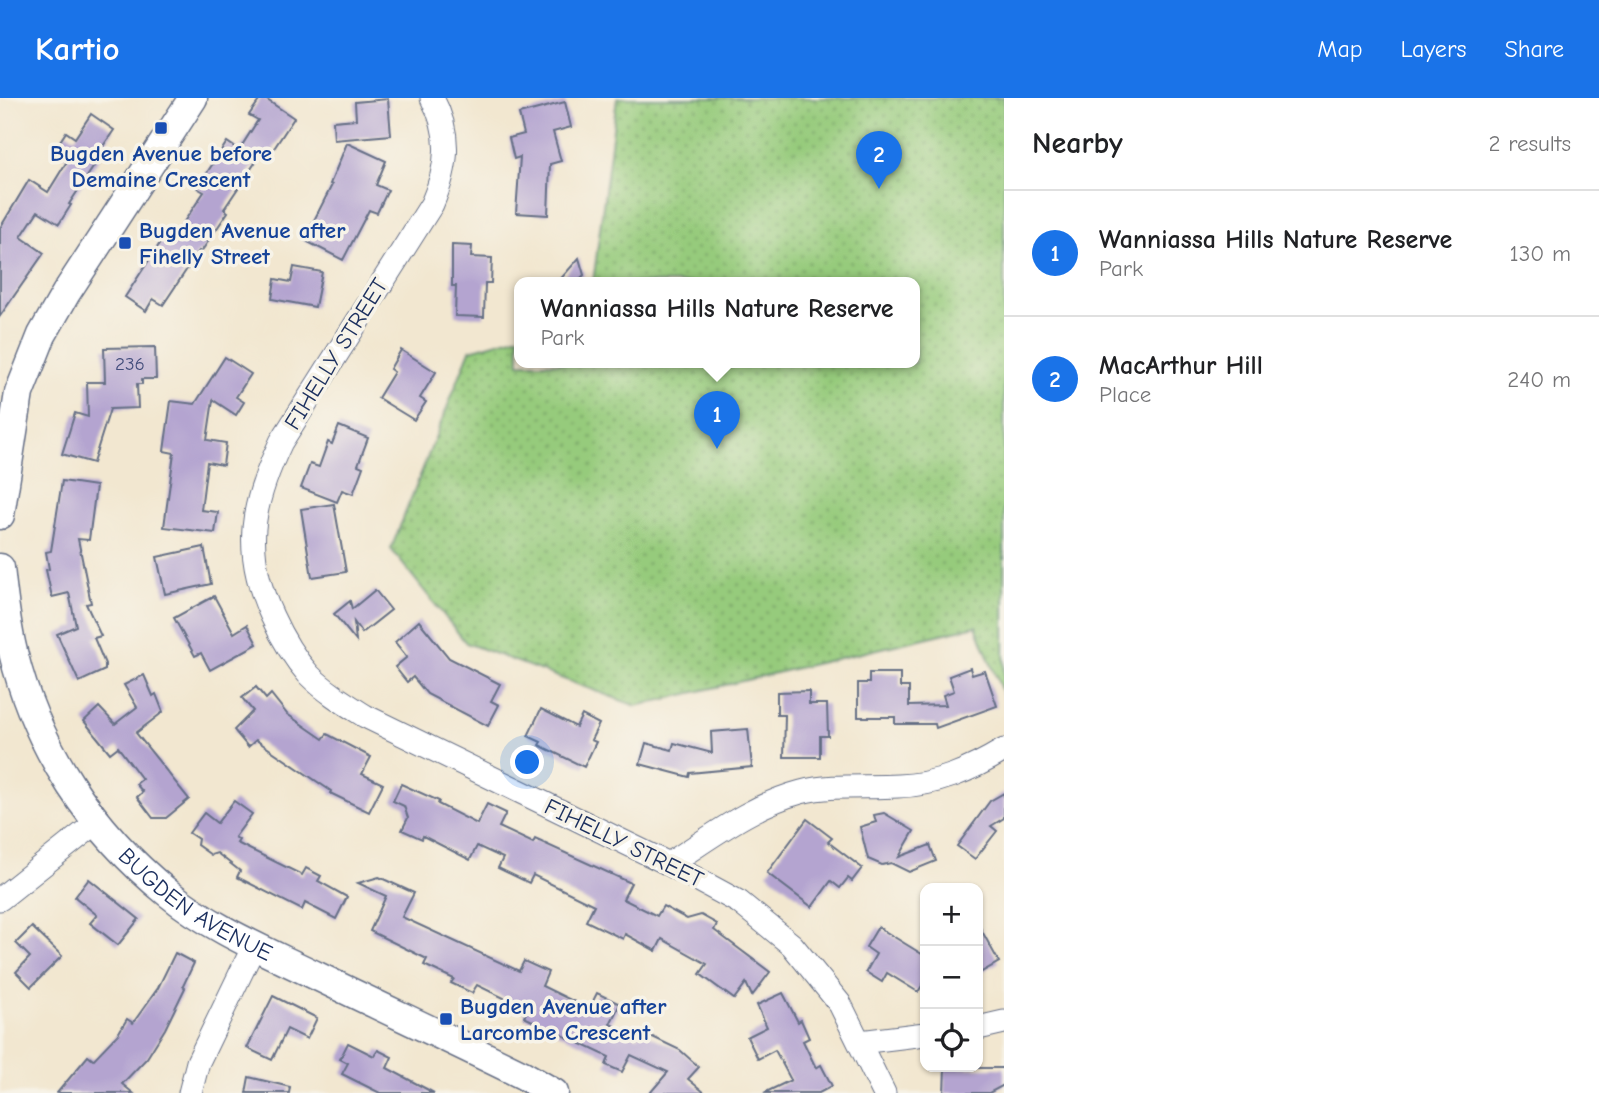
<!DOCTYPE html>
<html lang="en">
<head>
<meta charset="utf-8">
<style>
  :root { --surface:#fff; --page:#f2f2f2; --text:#202124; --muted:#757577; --line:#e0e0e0; --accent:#1a73e8 }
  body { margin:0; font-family:"Comic Neue",sans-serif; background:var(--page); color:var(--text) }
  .controls { position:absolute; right:21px; bottom:21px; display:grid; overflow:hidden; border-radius:14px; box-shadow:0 2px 5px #0004 }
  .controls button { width:63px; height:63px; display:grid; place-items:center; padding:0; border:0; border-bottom:2px solid var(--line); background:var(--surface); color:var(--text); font:35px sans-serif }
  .you { position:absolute; left:528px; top:665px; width:24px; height:24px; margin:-18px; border:5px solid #fff; border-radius:50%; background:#1a73e8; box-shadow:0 0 0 10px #1a73e833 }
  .badge { display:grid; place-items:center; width:46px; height:46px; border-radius:50%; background:var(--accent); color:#fff; font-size:23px; font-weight:700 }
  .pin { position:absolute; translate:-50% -58px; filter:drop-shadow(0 2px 4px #0008) }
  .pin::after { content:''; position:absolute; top:37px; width:24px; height:21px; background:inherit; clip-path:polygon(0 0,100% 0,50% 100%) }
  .popup { position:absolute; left:514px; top:179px; width:406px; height:91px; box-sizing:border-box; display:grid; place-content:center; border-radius:14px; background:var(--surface); filter:drop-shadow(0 2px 5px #0005); font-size:23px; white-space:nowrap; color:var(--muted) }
  .popup b { font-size:26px; color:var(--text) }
  .popup::after { content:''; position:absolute; left:50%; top:100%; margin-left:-14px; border:14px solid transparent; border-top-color:var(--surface) }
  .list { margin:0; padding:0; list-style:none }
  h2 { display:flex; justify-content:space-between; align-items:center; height:91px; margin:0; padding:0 28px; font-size:30px }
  h2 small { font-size:23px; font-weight:400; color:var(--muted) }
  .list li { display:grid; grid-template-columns:46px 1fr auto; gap:21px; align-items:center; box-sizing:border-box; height:126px; padding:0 28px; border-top:2px solid var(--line) }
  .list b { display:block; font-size:26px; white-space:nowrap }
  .list p { margin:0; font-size:23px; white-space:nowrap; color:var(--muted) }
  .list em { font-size:23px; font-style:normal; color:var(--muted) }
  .icon { flex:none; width:38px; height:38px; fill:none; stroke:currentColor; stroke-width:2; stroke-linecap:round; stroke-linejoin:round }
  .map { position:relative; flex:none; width:1004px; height:995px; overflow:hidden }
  header { display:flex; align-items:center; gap:42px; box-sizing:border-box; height:98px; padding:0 35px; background:var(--accent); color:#fff }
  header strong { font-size:33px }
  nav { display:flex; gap:38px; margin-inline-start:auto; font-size:24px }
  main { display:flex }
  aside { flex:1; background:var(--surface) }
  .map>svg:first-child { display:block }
  .park { fill:url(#park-dots); stroke:#587d6d; stroke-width:2 }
  .building { fill:#b4a4d0 }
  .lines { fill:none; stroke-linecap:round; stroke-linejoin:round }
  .minor-casing { stroke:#666f86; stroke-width:25 }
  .tertiary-casing { stroke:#666f86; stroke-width:31 }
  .minor { stroke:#fff; stroke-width:23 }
  .tertiary { stroke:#fff; stroke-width:28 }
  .transit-dot { fill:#1a4fb4; stroke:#f7f3e8; stroke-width:2.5 }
  .labels { text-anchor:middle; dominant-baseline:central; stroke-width:7; stroke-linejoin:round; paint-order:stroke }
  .number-label { font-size:19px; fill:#414c7a }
  .transit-label { font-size:23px; font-weight:bold; fill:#164399; stroke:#f7f3e8; text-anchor:start }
  .street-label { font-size:23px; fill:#1b2f5e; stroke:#f7f3e8 }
</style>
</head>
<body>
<header>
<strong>Kartio</strong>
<nav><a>Map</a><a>Layers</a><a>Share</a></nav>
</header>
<main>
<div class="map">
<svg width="1004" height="995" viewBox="0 0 1004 995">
  <defs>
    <pattern id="park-dots" width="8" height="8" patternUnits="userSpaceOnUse" patternTransform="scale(1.75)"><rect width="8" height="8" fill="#96cb7c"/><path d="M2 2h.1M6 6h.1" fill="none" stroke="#7aa569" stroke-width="1.8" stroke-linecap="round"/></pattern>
  </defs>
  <rect width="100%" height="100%" fill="#f7f3e8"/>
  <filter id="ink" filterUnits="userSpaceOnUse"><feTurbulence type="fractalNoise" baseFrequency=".0143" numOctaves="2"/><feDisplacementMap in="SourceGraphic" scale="14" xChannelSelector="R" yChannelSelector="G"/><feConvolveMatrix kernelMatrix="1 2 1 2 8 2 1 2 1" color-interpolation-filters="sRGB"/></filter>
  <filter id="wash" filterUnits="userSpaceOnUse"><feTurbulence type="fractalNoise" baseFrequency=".00686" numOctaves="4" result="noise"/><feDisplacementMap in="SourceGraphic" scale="28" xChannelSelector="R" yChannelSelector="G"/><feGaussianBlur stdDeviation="1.57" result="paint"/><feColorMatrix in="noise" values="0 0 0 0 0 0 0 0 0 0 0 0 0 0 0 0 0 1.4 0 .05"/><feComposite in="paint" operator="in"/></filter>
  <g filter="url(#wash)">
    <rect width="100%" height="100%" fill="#f2e7d0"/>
    <path class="park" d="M617,0H1004V599L976,528L636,608L466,545L391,451L470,252L519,238V265H915V185H593Z"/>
    <g id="blocks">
      <g class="building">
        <path d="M261,0H264L294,20L267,61L261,56L224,111L228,114L201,154L199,153L163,207L153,201L146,213L125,199L164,139L171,143L204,94L197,90L227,44L239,52L258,22L249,17Z"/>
        <path d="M388,1L391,37L334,42L333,23L356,21L355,4Z"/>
        <path d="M565,4L571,29L553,34L561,63L550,66L548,117L516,115L520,59L514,61L509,40L524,36L519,16Z"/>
        <path d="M91,16L114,32L99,54L102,56L69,106L71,107L59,126L38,113L21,139L44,155L0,218V130L29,82L48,94L69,60L55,51L66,34L75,40Z"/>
        <path d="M347,45L386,63L376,87L388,92L377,115L369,112L343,162L304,142L332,87L330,86Z"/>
        <path d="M452,147L472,148L471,159L492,160L491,185H485L484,219L455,218L456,188H452Z"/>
        <path d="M579,160L584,177L576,185H557Z"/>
        <path d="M294,169L322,174L315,209L272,201L275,181L291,184Z"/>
        <path d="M155,249L156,281H142V286H137L138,310L110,311L93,365L62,356L75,315L88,319L87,284H105L104,250Z"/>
        <path d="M401,252L436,274L420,300L426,304L414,322L378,300L394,274L390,271Z"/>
        <path d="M225,259L251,276L236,299L244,304L236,317L213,302L207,342L226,345L223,367L207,364L201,412L218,414L215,435L164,429L174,355L164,353L171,303L195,306Z"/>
        <path d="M339,328L368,340L358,367L363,369L353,396L342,392L337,404L301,390L310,366L319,369L328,344L332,346Z"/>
        <path d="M62,383L96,388L89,442L78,441L91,505L86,506L101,538L94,540L105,566V572L79,584L57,536L76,528L69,495L52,499L46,472L49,471L46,454L51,453Z"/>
        <path d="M334,406L346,474L312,479L301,411Z"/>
        <path d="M204,449L211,486L165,496L157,459Z"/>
        <path d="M375,492L391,512L362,535L354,524L356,543L334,516L350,503L352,511Z"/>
        <path d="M214,498L234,535L247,527L257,546L210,572L201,555L195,558L174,520Z"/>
        <path d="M419,523L449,560L500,586L491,603L499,607L488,628L427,596L413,579L407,584L395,569L407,559L395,544Z"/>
        <path d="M970,570L972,577L985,573L997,608L936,630L935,626H895V619H858V585H869V575H900V589H909V608L946,607L943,597L954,593L949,578Z"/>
        <path d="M144,577L153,598L156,596L163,614L136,635L189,701L166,720H153L137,699L143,694L136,686L142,681L118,649L110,655L84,623L99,609L115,626L137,609L124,587Z"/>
        <path d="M256,589L266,601L271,596L287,616L323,641L327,636L371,659L362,676L383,686L369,714L330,695L331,693L256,642L248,649L234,632L253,613L242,600Z"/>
        <path d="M809,593V606H827L828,638H820V659H784L785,617H777V594Z"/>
        <path d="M541,611L576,629L582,617L599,626L591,642L596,644L584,669L539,647L541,644L528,638Z"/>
        <path d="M748,631L752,669L690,675L689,679L640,666L646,645L672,652L674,645L712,655L711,634Z"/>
        <path d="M401,686L439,703L438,706L477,726L487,706L506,715L499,729L533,745L535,741L631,785L623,801L657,818L663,808L687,821L701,817L717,826L714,832L770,874L752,898L746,885L734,901L700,876L707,866L662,841L656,853L625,836L623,841L586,823L594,807L533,777L529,785L498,770L503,760L477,748L470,762L423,738L422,741L402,732L408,720L404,708L393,703Z"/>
        <path d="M1004,695V720L991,728L997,733L975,761L957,748L990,703Z"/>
        <path d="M234,703L252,716L235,739L239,742L237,745L302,777L306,770L321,778L318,783L347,799L336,821L305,805L302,812L237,779L240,773L217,755L211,757L197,747L198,741L189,735L204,715L217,725Z"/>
        <path d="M884,715L914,733L899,759L930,747L936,763L909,774L891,765L882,767L868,761L860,729L876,724L874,717Z"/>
        <path d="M807,721L832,740L828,744L862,770L852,783L848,780L840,790L831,783L812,809L767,775Z"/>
        <path d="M379,779L414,795L402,819L519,873L524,863L548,874L542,888L589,911L597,895L620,906L610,926L638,939L640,933L680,952L699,969L688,981L705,995H650L668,974L631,957L622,974L606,967L609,959L524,919L526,915L504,905L506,901L477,887L472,895L451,885L454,881L424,867L427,861L370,833L386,798L358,785Z"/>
        <path d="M89,781L139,821L118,847L90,825L97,817L75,799Z"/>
        <path d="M978,826L999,864L978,876Z"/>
        <path d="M32,829L62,858L31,889L16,874L30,859L16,845Z"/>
        <path d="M878,829L925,858V883L918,894L887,875L882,884L866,874L876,856L866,849Z"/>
        <path d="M175,855L194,865L183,888L185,890L165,931L147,960L122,986L133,995H57L88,958L93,962L118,936L127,921L133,925L158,890Z"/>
        <path d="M783,895L798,924L801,922L809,940L803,943L816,970L821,967L832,988L819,995H764L791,982L775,952L758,961L747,939L767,929L757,907Z"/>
        <path d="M273,898L317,920L307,941L287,931L272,962L247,950Z"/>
        <path d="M348,945L374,958L378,952L392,959L387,970L434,995H380L342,976L348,965L340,961Z"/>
        <path d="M945,970H1004V987L989,995H944Z"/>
        <path d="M249,979L290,989L289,995H246Z"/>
      </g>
    </g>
  </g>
  <g filter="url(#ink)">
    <use href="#blocks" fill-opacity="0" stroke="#666f86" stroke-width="2"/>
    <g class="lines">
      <g class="minor-casing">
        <g id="minor">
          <path d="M432,0C452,37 448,69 432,106L281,344C251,407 242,453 272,518C282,540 293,559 309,577C326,594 346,606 365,618L669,766L739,804L792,847L840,906L884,995"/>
          <path d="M669,766C711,739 752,707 801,694C833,686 866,690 898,688C937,687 971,672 1004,652"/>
          <path d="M0,801L97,724"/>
          <path d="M978,930L1004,924"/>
          <path d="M860,944L925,936"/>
          <path d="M190,995L198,964L254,848"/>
        </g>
      </g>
      <g class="tertiary-casing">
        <g id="tertiary">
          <path d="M0,417L19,295L42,237L66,195L193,0"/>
          <path id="s1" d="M0,470C3,498 6,526 13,554C36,649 92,734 168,795C212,831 266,853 317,878C385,911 454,943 523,977L554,995"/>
        </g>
      </g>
      <use href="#minor" class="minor"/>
      <use href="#tertiary" class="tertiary"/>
    </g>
  </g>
  <g class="transit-dot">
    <rect x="154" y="23" width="14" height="14" rx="3.5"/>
    <rect x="118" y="138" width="14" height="14" rx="3.5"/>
    <rect x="439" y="914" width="14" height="14" rx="3.5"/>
  </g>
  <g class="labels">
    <g class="number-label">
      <text x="130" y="266">236</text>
    </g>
    <g class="transit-label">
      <text x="161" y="55" text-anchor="middle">Bugden Avenue before<tspan x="161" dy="26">Demaine Crescent</tspan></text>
      <text x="139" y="132">Bugden Avenue after<tspan x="139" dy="26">Fihelly Street</tspan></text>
      <text x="460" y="908">Bugden Avenue after<tspan x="460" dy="26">Larcombe Crescent</tspan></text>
    </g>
    <g class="street-label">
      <text transform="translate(336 256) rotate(-58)">FIHELLY STREET</text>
      <text transform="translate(624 745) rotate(26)">FIHELLY STREET</text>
      <text stroke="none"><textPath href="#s1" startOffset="406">BUGDEN AVENUE</textPath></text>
    </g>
  </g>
</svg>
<div class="controls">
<button>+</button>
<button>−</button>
<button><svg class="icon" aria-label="locate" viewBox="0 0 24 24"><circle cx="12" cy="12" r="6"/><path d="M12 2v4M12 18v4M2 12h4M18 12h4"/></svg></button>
</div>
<div class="you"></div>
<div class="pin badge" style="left:717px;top:351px">1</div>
<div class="popup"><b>Wanniassa Hills Nature Reserve</b>Park</div>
<div class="pin badge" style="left:879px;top:91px">2</div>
</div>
<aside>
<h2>Nearby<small>2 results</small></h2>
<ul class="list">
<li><span class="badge">1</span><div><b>Wanniassa Hills Nature Reserve</b><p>Park</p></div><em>130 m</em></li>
<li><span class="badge">2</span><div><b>MacArthur Hill</b><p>Place</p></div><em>240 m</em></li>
</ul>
</aside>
</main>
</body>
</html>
